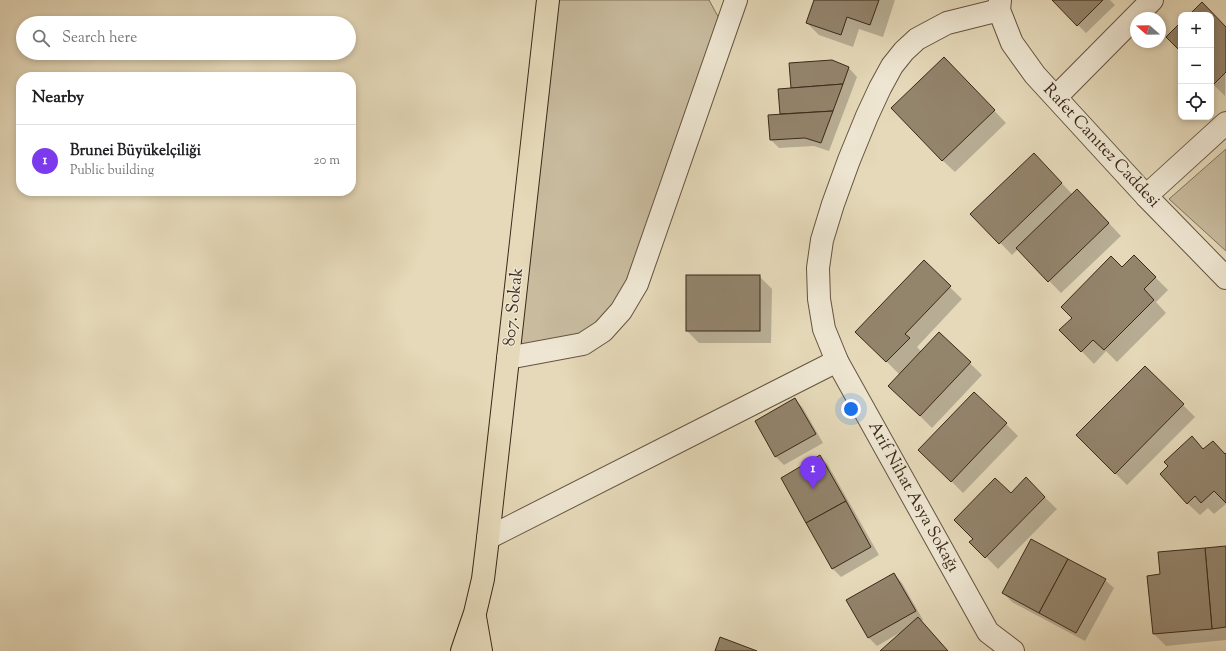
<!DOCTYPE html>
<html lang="en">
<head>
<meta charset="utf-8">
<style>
  :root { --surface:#fff; --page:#f6f6f6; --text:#202124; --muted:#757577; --line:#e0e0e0; --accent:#7c3aed }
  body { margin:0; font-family:"Sorts Mill Goudy",serif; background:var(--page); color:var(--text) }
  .controls { position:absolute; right:12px; top:12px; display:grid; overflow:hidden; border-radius:8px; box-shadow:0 2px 6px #0003 }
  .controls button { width:36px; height:36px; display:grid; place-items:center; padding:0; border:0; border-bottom:1px solid var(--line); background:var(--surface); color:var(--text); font:20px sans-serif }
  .compass { position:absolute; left:1130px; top:12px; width:36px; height:36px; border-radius:50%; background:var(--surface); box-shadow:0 2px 6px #0003; rotate:290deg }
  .you { position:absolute; left:851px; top:409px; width:14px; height:14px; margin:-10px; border:3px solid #fff; border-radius:50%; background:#1a73e8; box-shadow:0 0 0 6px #1a73e833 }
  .badge { display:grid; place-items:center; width:26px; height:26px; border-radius:50%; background:var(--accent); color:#fff; font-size:13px; font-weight:700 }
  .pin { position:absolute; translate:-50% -33px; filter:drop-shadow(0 1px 2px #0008) }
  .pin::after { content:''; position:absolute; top:21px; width:14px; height:12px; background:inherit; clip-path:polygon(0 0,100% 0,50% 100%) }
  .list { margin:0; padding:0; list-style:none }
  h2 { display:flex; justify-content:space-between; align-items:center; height:52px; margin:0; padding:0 16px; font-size:17px }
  h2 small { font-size:13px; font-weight:400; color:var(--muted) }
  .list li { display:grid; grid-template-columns:26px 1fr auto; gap:12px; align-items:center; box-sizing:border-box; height:72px; padding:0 16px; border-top:1px solid var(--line) }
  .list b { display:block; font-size:15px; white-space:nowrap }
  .list p { margin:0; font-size:13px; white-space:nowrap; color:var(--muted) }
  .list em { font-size:13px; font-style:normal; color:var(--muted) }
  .icon { flex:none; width:22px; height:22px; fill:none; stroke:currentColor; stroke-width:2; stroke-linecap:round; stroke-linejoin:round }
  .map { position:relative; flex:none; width:1226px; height:651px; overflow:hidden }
  .search { position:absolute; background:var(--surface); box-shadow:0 2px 6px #0003; left:16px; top:16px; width:340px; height:44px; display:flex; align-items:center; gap:10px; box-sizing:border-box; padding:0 14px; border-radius:22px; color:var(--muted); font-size:15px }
  .panel { position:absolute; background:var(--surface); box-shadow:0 2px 6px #0003; left:16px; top:72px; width:340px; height:124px; border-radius:16px }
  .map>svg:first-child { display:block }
  .green { fill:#c8bb9e; stroke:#81725b }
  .shadow { fill:#0003 }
  .building { fill:#93846c; stroke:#3a2818 }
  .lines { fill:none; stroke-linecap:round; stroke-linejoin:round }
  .minor-casing { stroke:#655440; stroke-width:24 }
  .major-casing { stroke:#3a2818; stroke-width:24 }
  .minor { stroke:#eee6d2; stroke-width:22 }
  .major { stroke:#e5d9b9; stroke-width:22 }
  .labels { text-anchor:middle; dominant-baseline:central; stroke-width:3; stroke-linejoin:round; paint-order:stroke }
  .street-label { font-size:17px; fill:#3a2818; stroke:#eee6d2 }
</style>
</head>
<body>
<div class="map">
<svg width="1226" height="651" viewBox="0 0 1226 651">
  <rect width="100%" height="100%" fill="#e5d9b9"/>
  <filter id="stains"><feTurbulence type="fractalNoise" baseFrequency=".005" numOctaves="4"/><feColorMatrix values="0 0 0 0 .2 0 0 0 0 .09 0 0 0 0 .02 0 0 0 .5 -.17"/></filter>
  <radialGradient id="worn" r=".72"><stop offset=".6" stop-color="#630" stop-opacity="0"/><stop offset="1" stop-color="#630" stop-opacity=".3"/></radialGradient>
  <g class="green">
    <path d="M548,0H709L726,31L637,284L603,331L508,358Z"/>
    <path d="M1226,149V251L1169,199Z"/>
  </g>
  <g class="shadow">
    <path d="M815,0H895L883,37L859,29L853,47L819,35L807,23Z"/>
    <path d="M1053,0H1110L1115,5L1086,33Z"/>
    <path d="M1202,3L1226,28L1225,96L1211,82V15H1190Z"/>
    <path d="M832,61L849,68L857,77L829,151L814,146L779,148L771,140L781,115L779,90L792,89Z"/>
    <path d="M956,70L1006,123L955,172L942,160Z"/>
    <path d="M1046,167L1073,195L1090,203L1121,236L1061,293L1018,249L1012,255L972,214Z"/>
    <path d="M1134,256L1168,290L1156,302L1166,313L1117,362L1106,351L1094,364L1061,330Z"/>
    <path d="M924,262L962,299L917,347L922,352L939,333L982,375L932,428L902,398L900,375L857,332Z"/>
    <path d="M759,276L772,289L771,343H699L687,331Z"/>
    <path d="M1145,367L1195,417L1127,485L1077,435Z"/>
    <path d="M795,399L803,408L823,443L784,465L776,457Z"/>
    <path d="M1006,424L1018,436L963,493L932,462Z"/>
    <path d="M1192,438L1204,450L1226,454V504L1214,514L1208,508L1200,515L1187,503Z"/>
    <path d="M820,457L828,465L879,555L841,577L833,569L782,478Z"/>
    <path d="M1026,479L1057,509L998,569L971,542L1011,495Z"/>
    <path d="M1226,548V640L1166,646L1153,633L1161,575Z"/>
    <path d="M894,574L902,583L923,620L920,622L947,651H882L901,632L877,646L869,638Z"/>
    <path d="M1105,580L1114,588L1085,641L1012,602L1003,593Z"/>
  </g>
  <g class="building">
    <path d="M814,0H879L870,25L847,17L841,35L806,23Z"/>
    <path d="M1052,0H1103L1077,26Z"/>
    <path d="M1202,2L1226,27V72L1213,85L1211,83V15H1189Z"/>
    <path d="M1181,22V52L1166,37Z"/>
    <path d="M944,57L995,110L942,161L891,108Z"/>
    <path d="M832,60L849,67L843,84L791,88L789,63Z"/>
    <path d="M843,84L833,111L780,114L778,89Z"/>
    <path d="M833,111L821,143L805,138L770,140L768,115Z"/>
    <path d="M1034,153L1062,183L999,244L970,214Z"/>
    <path d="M1077,189L1109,223L1048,282L1016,248Z"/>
    <path d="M1134,255L1156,277L1144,289L1154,300L1104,350L1093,340L1081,352L1059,330L1072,318L1061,307L1111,256L1122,267Z"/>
    <path d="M924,260L951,286L905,334L910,338L886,362L855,332Z"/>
    <rect x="686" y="275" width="74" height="56"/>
    <path d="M939,332L971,362L920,416L888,386Z"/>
    <path d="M1145,366L1184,404L1115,474L1076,435Z"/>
    <path d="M974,392L1007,423L951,482L918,450Z"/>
    <path d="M795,398L816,434L775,457L755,421Z"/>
    <path d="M1192,436L1203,449L1213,441L1225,454L1226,453V503L1214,491L1201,503L1195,496L1187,504L1160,474L1168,466L1164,462Z"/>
    <path d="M820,455L846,501L806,523L781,478Z"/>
    <path d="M1026,477L1045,497L985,558L969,542L973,539L954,520L995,478L1011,493Z"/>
    <path d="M846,501L871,547L832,569L806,523Z"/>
    <path d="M1031,539L1068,559L1039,613L1002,593Z"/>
    <path d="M1226,546V627L1212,629L1205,548Z"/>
    <path d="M1205,548L1212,629L1153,634L1147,576L1160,574L1158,552Z"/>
    <path d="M1068,559L1106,579L1076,633L1039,613Z"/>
    <path d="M894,573L916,611L868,638L846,600Z"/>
    <path d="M918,617L948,651H880Z"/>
    <path d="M720,637L757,651H715Z"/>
  </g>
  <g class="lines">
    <g class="minor-casing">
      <g id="minor">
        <path d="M1000,0L999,10L1012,43L1035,75L1146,196L1226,278"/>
        <path d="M999,10L947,23L917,39L904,51L892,66L880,88L867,116L849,160L833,204L822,240L818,268L819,299L824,329L837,361L988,632L1013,651"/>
        <path d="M1056,97L1152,0"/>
        <path d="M1146,196L1226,123"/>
        <path d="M508,358L583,344L603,331L621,311L637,284L736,0"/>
        <path d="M488,538L837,361"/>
      </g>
    </g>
    <g class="major-casing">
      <g id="major">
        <path d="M475,617L481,651"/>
        <path d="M462,651L475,613L483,579L488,538L548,0"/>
      </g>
    </g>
    <use href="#minor" class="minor"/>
    <use href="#major" class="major"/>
  </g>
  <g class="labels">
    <g class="street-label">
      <text transform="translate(1101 146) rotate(47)">Rafet Canıtez Caddesi</text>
      <text transform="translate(514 307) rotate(-84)">807. Sokak</text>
      <text transform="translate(913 497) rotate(61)">Arif Nihat Asya Sokağı</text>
    </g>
  </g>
  <rect width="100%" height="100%" filter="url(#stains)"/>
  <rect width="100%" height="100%" fill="url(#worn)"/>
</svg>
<div class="controls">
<button>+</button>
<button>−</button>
<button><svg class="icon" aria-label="locate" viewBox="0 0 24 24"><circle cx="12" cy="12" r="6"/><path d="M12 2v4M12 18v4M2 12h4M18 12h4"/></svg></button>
</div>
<svg class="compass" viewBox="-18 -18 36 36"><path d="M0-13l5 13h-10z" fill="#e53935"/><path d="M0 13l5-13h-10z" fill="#757577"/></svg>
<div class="you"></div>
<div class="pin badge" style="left:813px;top:489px">1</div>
<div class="search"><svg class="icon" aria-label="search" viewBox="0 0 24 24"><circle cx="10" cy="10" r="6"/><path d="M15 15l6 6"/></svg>Search here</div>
<section class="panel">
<h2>Nearby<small></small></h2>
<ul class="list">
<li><span class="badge">1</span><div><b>Brunei Büyükelçiliği</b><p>Public building</p></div><em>20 m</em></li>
</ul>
</section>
</div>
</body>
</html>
